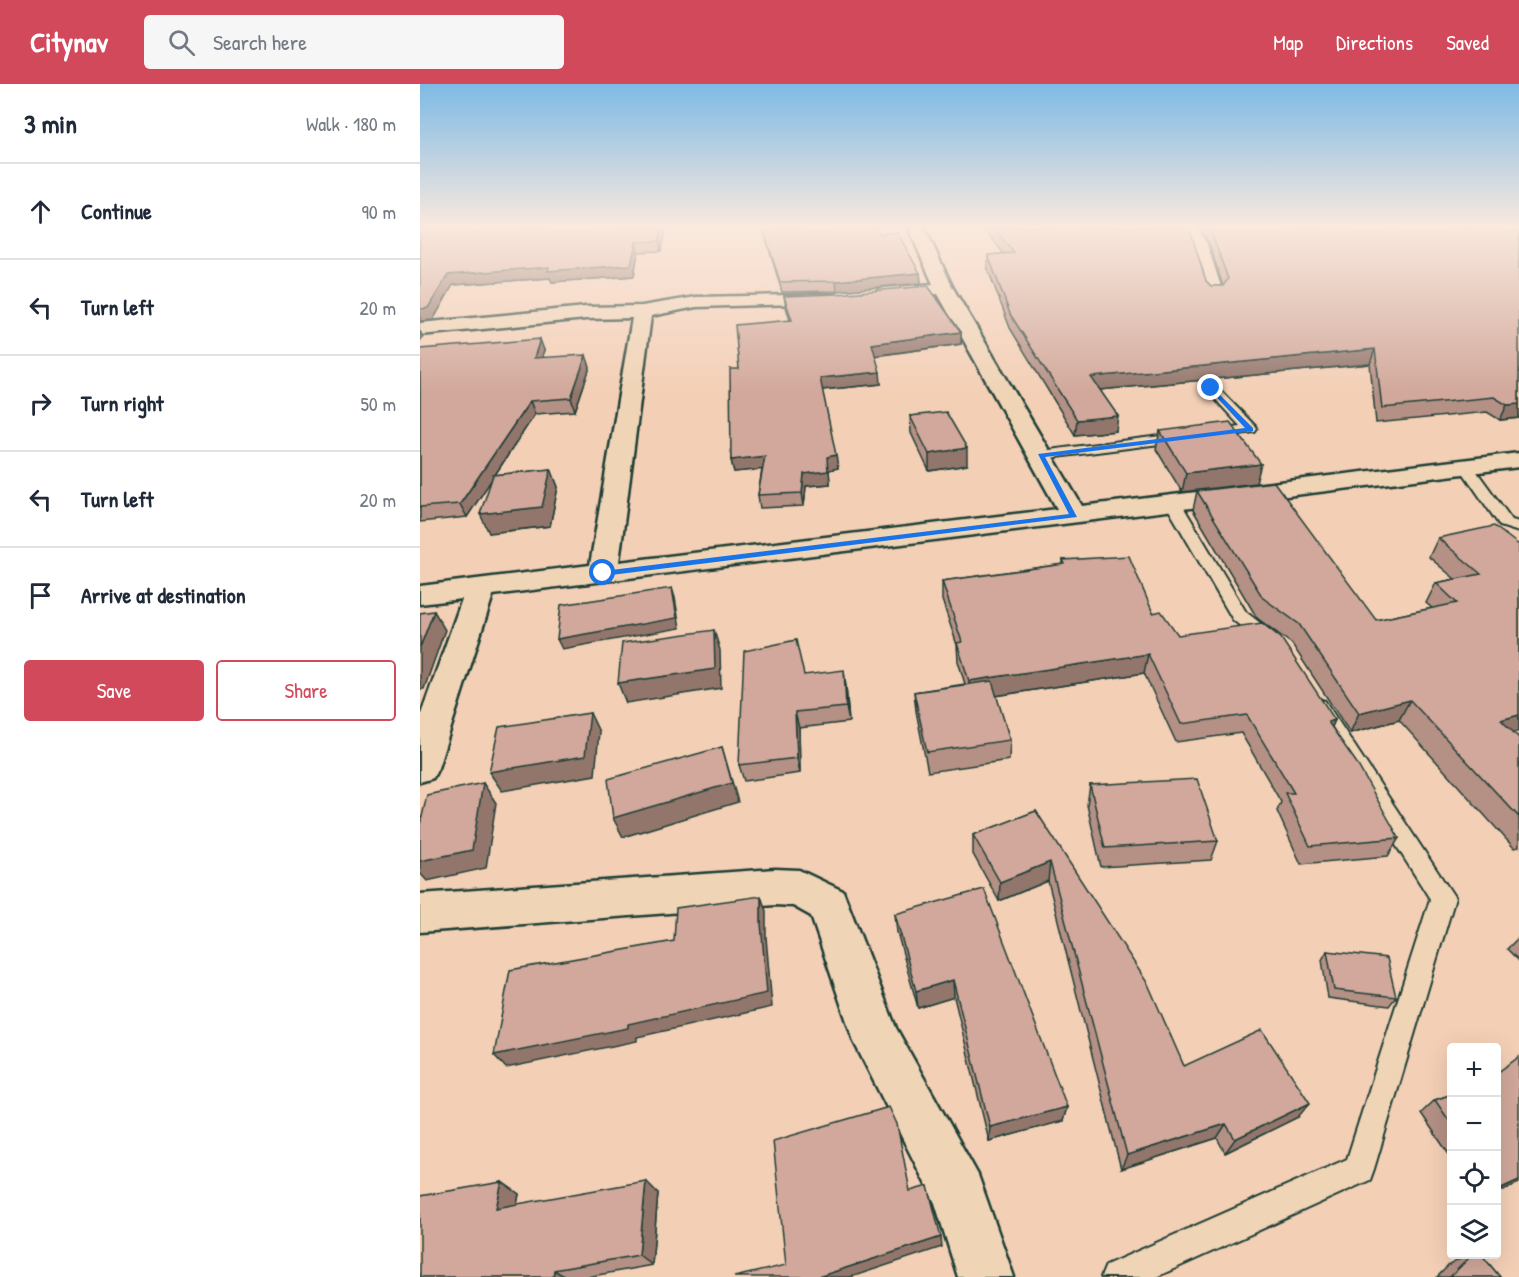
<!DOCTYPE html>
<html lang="en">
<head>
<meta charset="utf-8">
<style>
  :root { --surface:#fff; --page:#f6f6f7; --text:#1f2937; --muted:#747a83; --line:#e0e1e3; --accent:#d1495b }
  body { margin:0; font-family:"Patrick Hand",sans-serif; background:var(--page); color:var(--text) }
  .controls { position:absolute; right:18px; bottom:18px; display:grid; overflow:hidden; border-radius:6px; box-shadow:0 6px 24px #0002 }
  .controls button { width:54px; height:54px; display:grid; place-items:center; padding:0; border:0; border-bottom:2px solid var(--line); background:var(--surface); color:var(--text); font:30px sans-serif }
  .stop { position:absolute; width:18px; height:18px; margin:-14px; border:4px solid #1a73e8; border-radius:50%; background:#fff }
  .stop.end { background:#1a73e8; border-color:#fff; box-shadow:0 2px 6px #0008 }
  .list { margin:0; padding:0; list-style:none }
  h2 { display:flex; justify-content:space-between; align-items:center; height:78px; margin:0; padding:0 24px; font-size:26px }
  h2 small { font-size:20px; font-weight:400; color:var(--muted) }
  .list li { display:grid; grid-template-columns:39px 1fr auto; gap:18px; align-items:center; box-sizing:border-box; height:96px; padding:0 24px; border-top:2px solid var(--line) }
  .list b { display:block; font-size:22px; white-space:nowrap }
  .list em { font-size:20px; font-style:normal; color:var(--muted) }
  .actions { display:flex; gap:12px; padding:18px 24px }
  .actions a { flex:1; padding:14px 0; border:2px solid var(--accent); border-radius:6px; text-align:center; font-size:21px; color:var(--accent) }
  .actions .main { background:var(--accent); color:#fff }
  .icon { flex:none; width:33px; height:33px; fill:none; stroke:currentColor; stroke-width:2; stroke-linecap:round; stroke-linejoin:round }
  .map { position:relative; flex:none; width:1099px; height:1193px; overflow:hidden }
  header { display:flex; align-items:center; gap:36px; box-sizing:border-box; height:84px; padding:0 30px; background:var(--accent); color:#fff }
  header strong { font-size:28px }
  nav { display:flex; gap:33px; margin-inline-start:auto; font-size:21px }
  .search { width:420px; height:54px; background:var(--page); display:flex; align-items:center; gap:15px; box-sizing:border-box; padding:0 21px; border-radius:6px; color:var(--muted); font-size:22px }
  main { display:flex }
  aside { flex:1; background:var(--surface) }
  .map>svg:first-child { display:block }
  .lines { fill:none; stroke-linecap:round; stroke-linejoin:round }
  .lane-casing { stroke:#1f3d34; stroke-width:4 }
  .street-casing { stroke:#1f3d34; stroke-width:5 }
  .lane { fill:#efd4b6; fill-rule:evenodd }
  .street { fill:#efd4b6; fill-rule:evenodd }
  .wall { fill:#b49085; stroke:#1f3d34; stroke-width:1.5 }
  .shaded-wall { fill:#92766c; stroke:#1f3d34; stroke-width:1.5 }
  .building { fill:#d1a89b; stroke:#1f3d34; stroke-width:1.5 }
  .route { fill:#1a73e8 }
</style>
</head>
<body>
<header>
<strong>Citynav</strong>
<div class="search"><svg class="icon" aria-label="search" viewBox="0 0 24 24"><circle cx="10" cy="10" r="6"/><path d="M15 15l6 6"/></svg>Search here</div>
<nav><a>Map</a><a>Directions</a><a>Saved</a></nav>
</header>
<main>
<aside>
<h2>3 min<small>Walk · 180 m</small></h2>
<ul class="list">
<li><svg class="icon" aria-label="ahead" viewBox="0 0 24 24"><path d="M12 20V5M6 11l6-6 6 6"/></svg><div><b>Continue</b></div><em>90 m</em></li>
<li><svg class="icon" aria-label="left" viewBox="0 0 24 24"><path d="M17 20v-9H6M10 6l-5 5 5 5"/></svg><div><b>Turn left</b></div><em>20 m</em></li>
<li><svg class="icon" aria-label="right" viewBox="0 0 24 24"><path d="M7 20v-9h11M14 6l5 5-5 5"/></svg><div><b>Turn right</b></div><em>50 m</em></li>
<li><svg class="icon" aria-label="left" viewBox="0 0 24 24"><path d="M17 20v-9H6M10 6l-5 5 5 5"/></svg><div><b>Turn left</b></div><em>20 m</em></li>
<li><svg class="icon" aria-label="arrive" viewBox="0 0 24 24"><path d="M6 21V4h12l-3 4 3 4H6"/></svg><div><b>Arrive at destination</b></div></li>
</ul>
<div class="actions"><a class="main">Save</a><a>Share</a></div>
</aside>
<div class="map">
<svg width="1099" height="1193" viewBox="0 0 1099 1193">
  <rect width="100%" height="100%" fill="#f3cfb6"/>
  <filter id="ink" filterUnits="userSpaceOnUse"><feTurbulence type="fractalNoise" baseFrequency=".0167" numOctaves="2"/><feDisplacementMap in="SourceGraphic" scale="12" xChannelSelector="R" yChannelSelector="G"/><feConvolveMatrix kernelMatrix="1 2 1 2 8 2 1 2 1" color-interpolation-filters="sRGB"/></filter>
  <g filter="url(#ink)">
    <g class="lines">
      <g class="lane-casing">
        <g id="lane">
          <path d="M791,300L795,301L835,342L837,345L835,348L621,375L614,371L621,367L820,342L785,304Z"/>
          <path d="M1047,380L1052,381L1092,436L1099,438V448L1080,442L1040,384Z"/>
          <path d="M753,414L761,419L826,528L858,553L860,557L858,561L851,563L844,561L813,536L745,419Z"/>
          <path d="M898,615L905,617L1035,814L954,1085L950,1096L736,1193H681L686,1181L927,1075L1010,815L888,622L891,617Z"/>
        </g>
      </g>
      <g class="street-casing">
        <g id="street">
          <path d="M488,143H504L533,204L662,422L1099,369V383L73,511L18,684L13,694L0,698V633L42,515L0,520V502L170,481L212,234L166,235L0,251V239L166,223L222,222L276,213L416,210L419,214L416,218L410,219L276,223L231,232L199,478L637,425L518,210L465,214L459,213L456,209L459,205L465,204L513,200Z"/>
          <path d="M761,143H777L787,160L803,209L800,213H788L785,209L771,160Z"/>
          <path d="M355,785L379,786L423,807L476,944L558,1091L594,1193H538L515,1119L434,958L391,832L373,822L355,821L0,848V810Z"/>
        </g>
      </g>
      <use href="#lane" class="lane"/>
      <use href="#street" class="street"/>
    </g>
    <g class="wall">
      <path d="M0,143H247L241,167L218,168L214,192L132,198L130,194L33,201L13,236L0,237Z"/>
      <path d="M343,143L460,150L500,189L501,199L417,207L362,208L345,152Z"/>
      <path d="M563,143H768L786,197L791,202H803L789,159L779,143H1099V334L1080,336L1067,328L956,339L950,280L680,306L696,347L655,351L590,244L567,183L568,171L584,170Z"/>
      <path d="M364,212L541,248V260L455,272L461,300L402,306L418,384L409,386L410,400L386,402L384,422L340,424L338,411L342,385L314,388L311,376L319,285L370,236L366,223Z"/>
      <path d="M0,265L124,266L122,273L170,283L155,327L115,330L75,391L131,385L138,403L130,442L69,449L71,396L47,433L0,438Z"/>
      <path d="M490,332L547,381L509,387L491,349Z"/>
      <path d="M740,347L836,399L762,408L736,365Z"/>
      <path d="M777,407L956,536L1012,524L1006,519L1016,499L1035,495L1009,473L1018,454L1099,461V647L1094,649L1099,654V763L1094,764L979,636L930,649L872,560L837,534L773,426Z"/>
      <path d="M643,476L733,529L758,551L915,636L912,643L979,754L968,772L881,780L857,727L861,718L821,649L756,658L724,589L576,612L590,656L589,676L508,688L496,627L494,608L545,600L538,577L537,561L522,516V497L643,480Z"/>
      <path d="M384,591L426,602L429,638L379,644L380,689L324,697L319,681Z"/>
      <path d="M670,701L798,757L791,776L681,783L667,721Z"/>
      <path d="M616,727L764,982L878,1033L805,1069L797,1054L701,1085L628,797L579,817L553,770V751Z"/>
      <path d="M475,830L647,1023L643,1037L569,1057L534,913L498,924L477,848Z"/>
      <path d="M1099,853V877L1087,865Z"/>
      <path d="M907,867L976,913L969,922L908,914L902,876Z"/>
      <path d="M1032,1010V1075L1001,1029L1015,1016Z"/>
      <path d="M82,1098L99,1110L97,1120L238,1109L232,1181L167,1193H0Z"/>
      <path d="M1049,1170H1061L1080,1193H1017L1029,1181Z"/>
    </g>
    <g class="shaded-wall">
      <path d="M242,143H247L241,167L239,157Z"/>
      <path d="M216,158L218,168L214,192L132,198L130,194L33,201L13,236L0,237V225L28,191Z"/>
      <path d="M500,189L501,199L417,207L416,197Z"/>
      <path d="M0,247L3,253L0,257Z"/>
      <path d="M541,248V260L452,272V260Z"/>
      <path d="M120,255L124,266L119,286L114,274Z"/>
      <path d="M955,265L950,280L669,307L671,293Z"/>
      <path d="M166,271L170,283L155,327L151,314Z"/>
      <path d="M460,288L461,300L401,306L400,294Z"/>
      <path d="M110,317L115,330L47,433L40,420Z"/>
      <path d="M1099,320V334L1080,336L1087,321Z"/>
      <path d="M698,332L696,347L655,351L657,336Z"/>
      <path d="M547,364V381L509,387V370Z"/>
      <path d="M416,371L418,384L409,386L410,400L386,402L384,422L382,409L384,390L407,373Z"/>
      <path d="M345,372L347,385L314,388L311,376Z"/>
      <path d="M841,380L836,399L762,408L766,389Z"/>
      <path d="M131,385L138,403L130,442L69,449L60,430Z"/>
      <path d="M252,504L255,514L260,544L142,565L137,555Z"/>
      <path d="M14,527L25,546L4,605H0V563Z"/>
      <path d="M294,546L300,566L301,604L206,619L198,599Z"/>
      <path d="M728,570L724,589L549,616V597Z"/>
      <path d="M424,586L426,602L429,638L426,623Z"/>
      <path d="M990,616L979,636L930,649L939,629Z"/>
      <path d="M375,628L379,644L380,689L377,674Z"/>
      <path d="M170,629L179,648L175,691L82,707L69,688Z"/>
      <path d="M1099,631V647L1068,656L1081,636Z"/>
      <path d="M915,636L906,655L908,638Z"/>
      <path d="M302,663L318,718L203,753L193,734Z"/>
      <path d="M63,699L76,719L66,784L7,797L0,789V777Z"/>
      <path d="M630,778L628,797L579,817L580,798Z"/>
      <path d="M341,812L346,827V853L352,923L217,953V957L86,984L74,971L341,839Z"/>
      <path d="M533,896L534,913L498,924L496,907Z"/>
      <path d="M890,1019L878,1033L805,1069L815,1055Z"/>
      <path d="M647,1023L643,1037L569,1057L570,1043Z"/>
      <path d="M806,1040L797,1054L701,1085L707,1071Z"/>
      <path d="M1099,1096V1099L1077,1109V1106Z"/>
      <path d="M226,1097L238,1109L232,1181L219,1171Z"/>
      <path d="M82,1098L99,1110L94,1136L76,1124Z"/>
      <path d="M521,1153L522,1163L431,1193H398Z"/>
      <path d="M134,1186L146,1193H133Z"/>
    </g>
    <g class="building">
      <path d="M0,143H242L239,157L216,158L211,181L128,187L129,183L28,191L8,224L0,225Z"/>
      <path d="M343,143H457L460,150L477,148L500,189L416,197L360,198Z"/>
      <path d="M573,143H768L771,149L786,197L791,202H803L808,195L791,147L789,143H1099V320L1087,321L1074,313L962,324L955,265L671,293L698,332L657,336L590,230L568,171L594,169Z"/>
      <path d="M508,202L541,248L452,260L460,288L400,294L416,371L407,373L408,387L384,390L382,409L338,411L345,372L311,376L310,285H319L315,241L372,236L364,212L416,210Z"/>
      <path d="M120,255L114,274L166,271L151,314L110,317L40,420L0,423V265Z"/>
      <path d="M526,328L547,364L509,370L490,332Z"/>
      <path d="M810,338L841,380L766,389L740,347Z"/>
      <path d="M131,385L122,423L60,430L73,391Z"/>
      <path d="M854,398L956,536L1037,519L1016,499L1061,490L1018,454L1074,442L1099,461V631L1081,636L1099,654V733L990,616L939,629L879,540L843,514L777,407Z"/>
      <path d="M709,472L733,529L741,527L758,551L842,539L861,554L915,636L908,638L936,678L979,754L890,762L865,709H874L827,631L761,640L728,570L549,597L537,559L542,558L522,497L645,480L643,476Z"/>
      <path d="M252,504L257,534L137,555L141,521Z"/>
      <path d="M14,527L0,563V529Z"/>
      <path d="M294,546L295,585L198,599L202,559Z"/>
      <path d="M376,556L384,591L424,586L426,623L375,628L377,674L319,681L324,567Z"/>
      <path d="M572,597L590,656L507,668L494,608Z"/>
      <path d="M170,629L165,672L69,688L79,643Z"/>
      <path d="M302,663L312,699L193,734L188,695Z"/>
      <path d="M777,695L798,757L685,764L670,701Z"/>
      <path d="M63,699L52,766L0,777V741L7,711Z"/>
      <path d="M616,727L728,900L764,982L842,946L890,1019L815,1055L806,1040L707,1071L630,778L580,798L553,751Z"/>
      <path d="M564,805L647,1023L570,1043L533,896L496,907L475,830Z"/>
      <path d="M341,812V839L347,909L208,940V944L74,971L90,886L254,857L256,824Z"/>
      <path d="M907,867L967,874L976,913L914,906Z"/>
      <path d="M1099,973V1096L1077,1106V989Z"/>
      <path d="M1032,1010V1041L1015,1016Z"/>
      <path d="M469,1023L477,1040L490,1107L508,1102L521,1153L398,1193H314L366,1181L353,1057Z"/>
      <path d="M226,1097L219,1171L134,1186L133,1193H0V1112L82,1098L76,1124Z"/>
      <path d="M1053,1170H1061L1080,1193H1030Z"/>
    </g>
  </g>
  <linearGradient id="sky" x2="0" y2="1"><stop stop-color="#7ebae5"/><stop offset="0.46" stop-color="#fae9de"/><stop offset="1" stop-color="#fae9de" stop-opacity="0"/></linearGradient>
  <rect width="1099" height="310" fill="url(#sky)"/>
  <path class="route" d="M791,302L833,344V347L625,373L657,433L183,492L178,489L183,487L649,430L618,370L825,344L789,305Z"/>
</svg>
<div class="controls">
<button>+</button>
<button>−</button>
<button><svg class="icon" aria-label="locate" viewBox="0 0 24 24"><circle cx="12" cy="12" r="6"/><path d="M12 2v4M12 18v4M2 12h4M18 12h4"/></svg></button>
<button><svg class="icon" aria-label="layers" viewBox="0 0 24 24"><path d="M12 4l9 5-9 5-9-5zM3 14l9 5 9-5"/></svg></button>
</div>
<div class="stop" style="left:183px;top:489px"></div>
<div class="stop end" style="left:791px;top:304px"></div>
</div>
</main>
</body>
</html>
